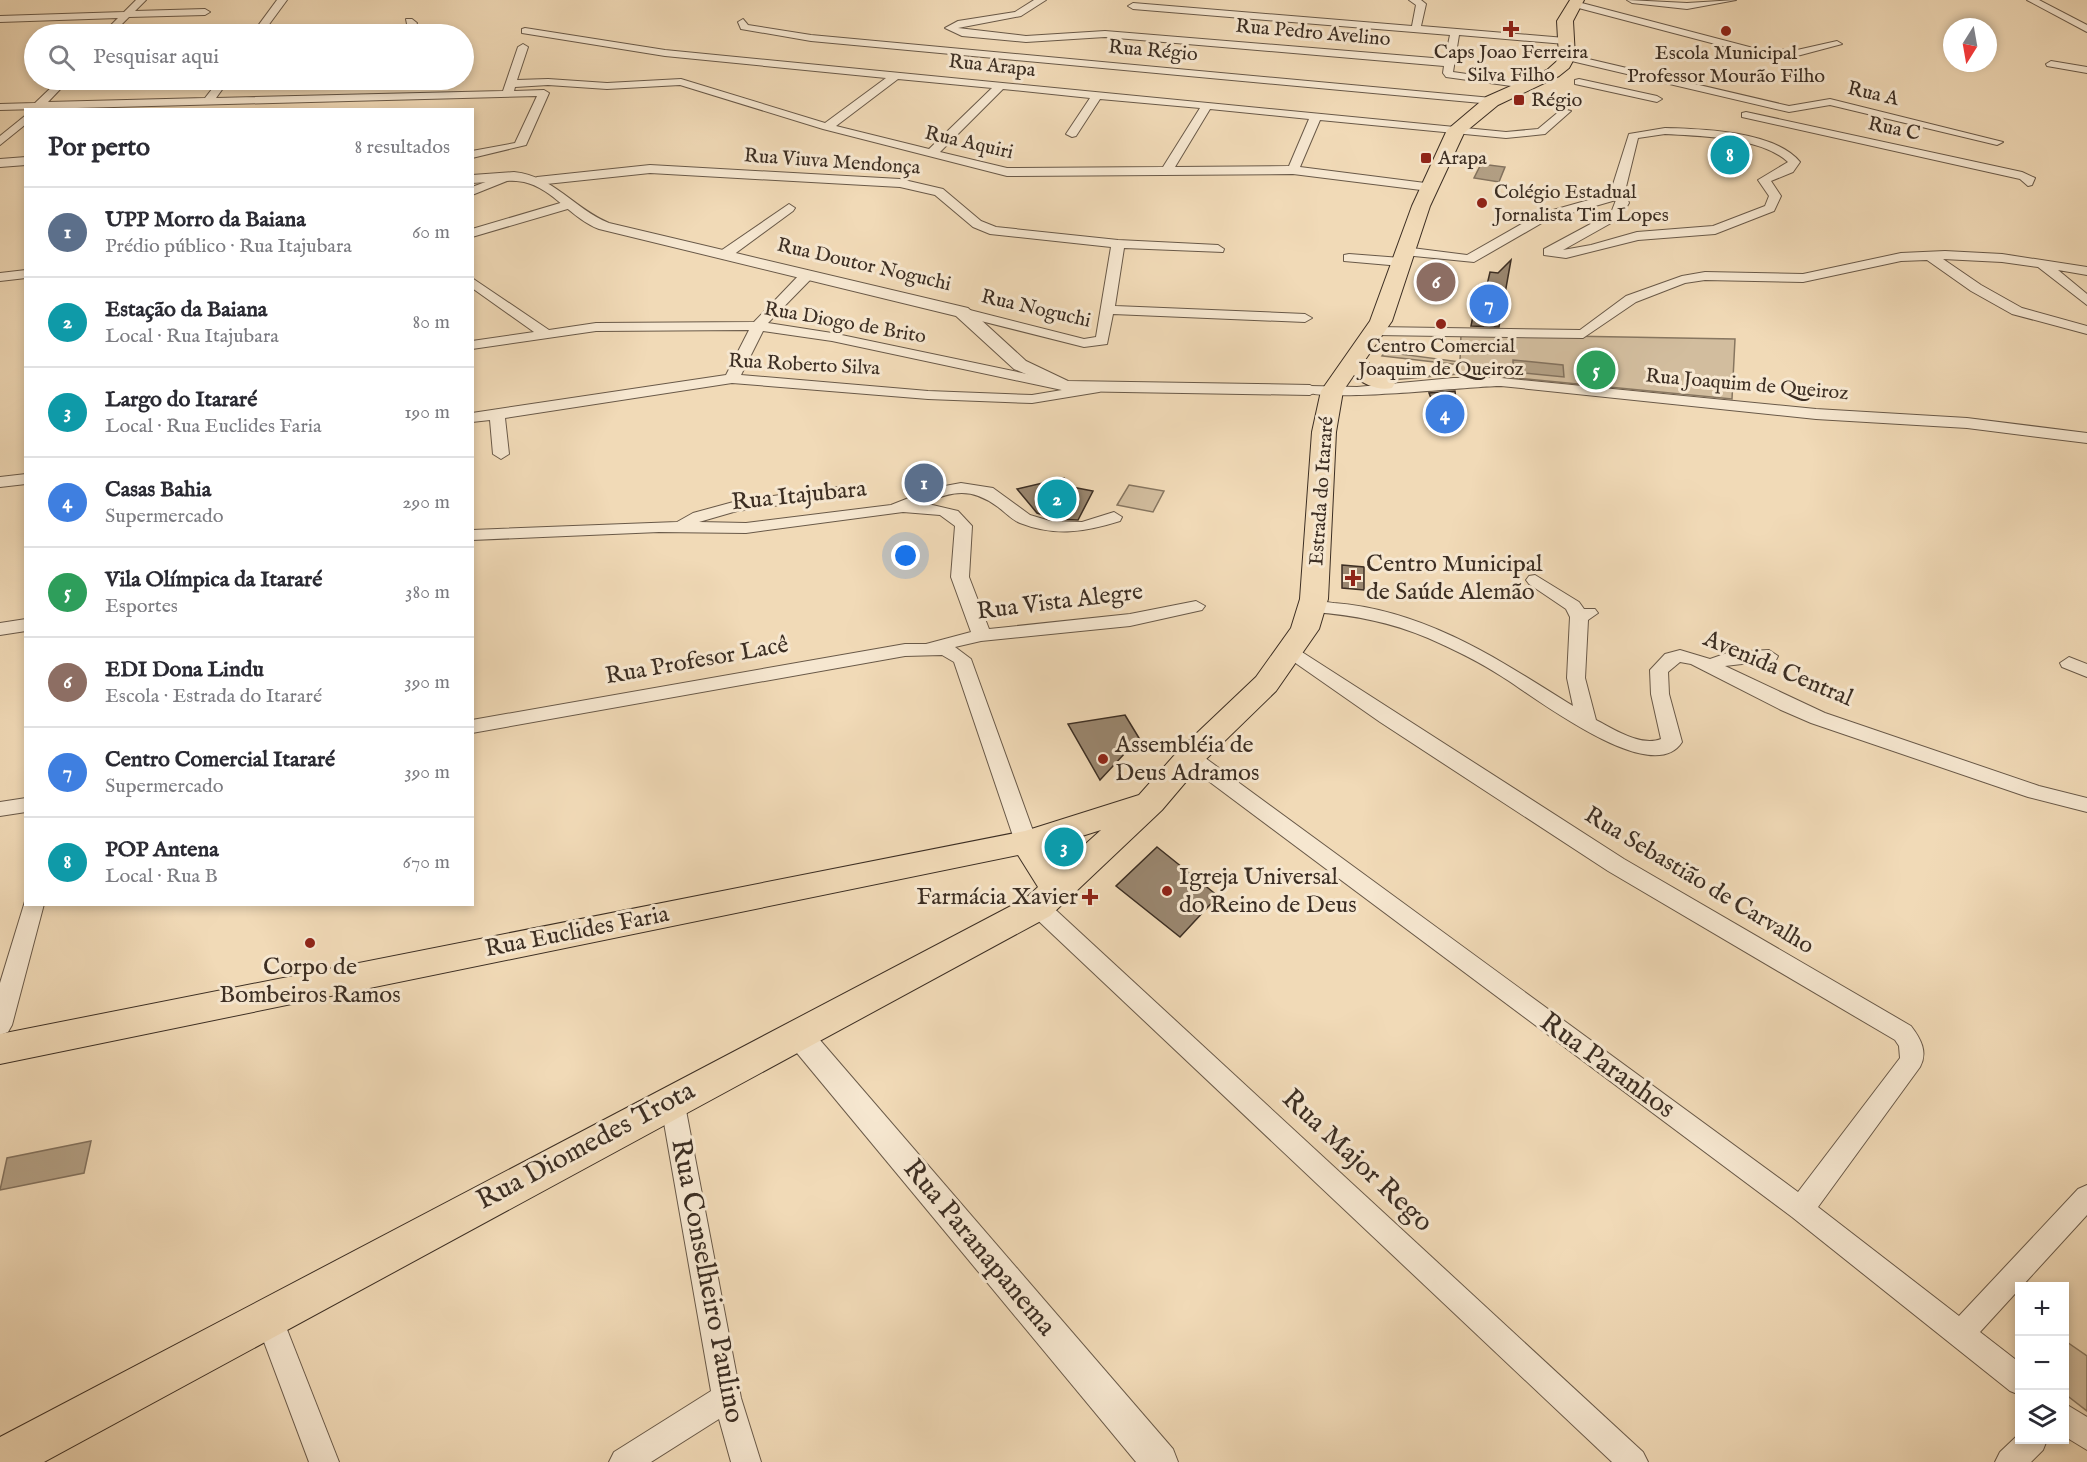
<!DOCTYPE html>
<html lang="pt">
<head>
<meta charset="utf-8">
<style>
  :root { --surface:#fff; --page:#f2f2f3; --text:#2b2b33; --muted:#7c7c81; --line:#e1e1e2; --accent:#db2777 }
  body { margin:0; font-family:"IM FELL English",serif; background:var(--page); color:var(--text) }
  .controls { position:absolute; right:18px; bottom:18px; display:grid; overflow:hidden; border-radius:0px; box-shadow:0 3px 9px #0003 }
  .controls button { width:54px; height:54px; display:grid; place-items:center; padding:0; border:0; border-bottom:2px solid var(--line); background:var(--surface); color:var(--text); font:30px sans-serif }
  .compass { position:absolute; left:1943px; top:18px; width:54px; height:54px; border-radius:50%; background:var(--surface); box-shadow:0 3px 9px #0003; rotate:191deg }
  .you { position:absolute; left:906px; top:556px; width:21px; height:21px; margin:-15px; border:4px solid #fff; border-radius:50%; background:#1a73e8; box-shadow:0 0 0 9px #1a73e833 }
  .badge { display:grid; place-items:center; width:39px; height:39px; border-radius:50%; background:var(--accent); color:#fff; font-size:20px; font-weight:700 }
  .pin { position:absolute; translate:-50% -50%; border:3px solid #fff; box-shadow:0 2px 6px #0006 }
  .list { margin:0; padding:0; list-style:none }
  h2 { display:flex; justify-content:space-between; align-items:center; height:78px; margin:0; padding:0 24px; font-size:26px }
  h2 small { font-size:20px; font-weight:400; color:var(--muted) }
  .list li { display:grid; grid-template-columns:39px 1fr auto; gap:18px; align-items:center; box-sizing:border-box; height:90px; padding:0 24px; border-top:2px solid var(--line) }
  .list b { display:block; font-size:22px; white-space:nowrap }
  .list p { margin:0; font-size:20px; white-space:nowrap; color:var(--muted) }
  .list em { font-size:20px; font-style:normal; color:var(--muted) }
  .icon { flex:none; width:33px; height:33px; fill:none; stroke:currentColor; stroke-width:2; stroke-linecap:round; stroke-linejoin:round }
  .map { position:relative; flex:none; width:2087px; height:1462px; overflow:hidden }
  .search { position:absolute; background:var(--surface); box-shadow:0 3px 9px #0003; left:24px; top:24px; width:450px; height:66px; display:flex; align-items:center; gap:15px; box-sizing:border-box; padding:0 21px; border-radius:33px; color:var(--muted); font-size:22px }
  .panel { position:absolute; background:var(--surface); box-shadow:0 3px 9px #0003; left:24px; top:108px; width:450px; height:798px; border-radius:0px }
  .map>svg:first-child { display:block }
  .green { fill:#d2bd9e; stroke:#877660; stroke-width:1.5 }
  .water { fill:#b3a085; stroke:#83725e; stroke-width:1.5 }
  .building { fill:#9a8770; stroke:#3c2e23; stroke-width:1.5 }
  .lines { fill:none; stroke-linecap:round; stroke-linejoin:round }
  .minor-casing { stroke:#695948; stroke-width:2 }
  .tertiary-casing { stroke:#695948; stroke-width:2 }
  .primary-casing { stroke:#3c2e23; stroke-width:2 }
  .minor { fill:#f6e7d0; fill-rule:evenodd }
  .tertiary { fill:#f6e7d0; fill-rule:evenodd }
  .primary { fill:#f1dab7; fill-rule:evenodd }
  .poi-dot { fill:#8f2418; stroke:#f6e7d0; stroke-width:2 }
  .labels { text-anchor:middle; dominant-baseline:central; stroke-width:6; stroke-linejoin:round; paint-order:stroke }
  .far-street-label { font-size:20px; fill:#3c2e23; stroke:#f6e7d0 }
  .far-poi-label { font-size:20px; fill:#3c2e23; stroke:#f6e7d0 }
  .street-label { font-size:24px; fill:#3c2e23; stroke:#f6e7d0 }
  .poi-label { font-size:24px; fill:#3c2e23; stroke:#f6e7d0; text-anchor:start }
  .near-street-label { font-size:28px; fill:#3c2e23; stroke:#f6e7d0 }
</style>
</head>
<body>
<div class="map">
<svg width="2087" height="1462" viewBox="0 0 2087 1462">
  <rect width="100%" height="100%" fill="#f1dab7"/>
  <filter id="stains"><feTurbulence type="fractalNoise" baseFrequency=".00333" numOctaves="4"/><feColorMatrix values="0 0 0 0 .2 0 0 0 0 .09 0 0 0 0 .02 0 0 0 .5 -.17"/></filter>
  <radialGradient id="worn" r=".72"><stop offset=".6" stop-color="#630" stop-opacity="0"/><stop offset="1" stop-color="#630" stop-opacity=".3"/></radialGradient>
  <g class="green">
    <path d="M1461,334L1735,339L1732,399L1486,375L1459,374L1392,380L1374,369L1425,376L1459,374L1460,365L1382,356L1385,352L1460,362Z"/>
    <path d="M1129,485L1164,491L1153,512L1117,505Z"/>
    <path d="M2064,1340L2087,1356V1411L2065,1394Z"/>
  </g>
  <g class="water">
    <path d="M1481,164L1505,167L1499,182L1474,178Z"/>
    <path d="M1513,360L1563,365L1564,377L1513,372Z"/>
    <path d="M91,1141L84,1173L0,1190L7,1158Z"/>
  </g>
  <g class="building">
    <path d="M1511,260L1499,327L1471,326L1479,285H1487L1490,272L1498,273Z"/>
    <path d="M1455,391L1459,427L1430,422L1434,406L1429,393Z"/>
    <path d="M1064,478L1072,487L1093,491L1078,520L1055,519L1037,513L1017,489Z"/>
    <path d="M1342,565L1364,567V590L1342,588Z"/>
    <path d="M1125,715L1139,738L1100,780L1068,724Z"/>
    <path d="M1157,847L1218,896L1180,937L1116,886Z"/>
  </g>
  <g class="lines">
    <g class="minor-casing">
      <g id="minor">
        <path d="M136,0H146L135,11L205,9L210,12L205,15L129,17L112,34H102L118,18L0,22V16L124,12Z"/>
        <path d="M277,0H287L262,34H252Z"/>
        <path d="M1034,0H1046L1021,16L958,28L1026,36L1105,31L1445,59L1450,35L1133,9L1128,6L1133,3L1412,26L1416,5L1409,0H1421L1426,4L1421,26L1565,38L1570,41L1565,44L1459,35L1453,72L1530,83L1531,85L1526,88L1446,77L1443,73L1444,66L1105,37L1026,42L962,36L945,28L958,21L1015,12Z"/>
        <path d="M1627,0L1687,3L1736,0L1687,9L1632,3Z"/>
        <path d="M2027,0H2039L2087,25V32Z"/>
        <path d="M1574,1L1757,49L1797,50L1837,41L1842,44L1797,56L1757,55L1571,6L1569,4Z"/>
        <path d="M406,19H412L417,23L412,34H402L407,24Z"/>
        <path d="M743,19L748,25L811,35L1492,98L1497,101L1492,104L811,41L741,29L738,22Z"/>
        <path d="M525,28L665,50L1506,132L1538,129L1562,109L1571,111L1545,134L1506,138L1320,120L1300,167L1433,184V190L1429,191L1293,174L1007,176L823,129L680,85L607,89L548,85L515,87L514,91L544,90L549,93L526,145L472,158V151L515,143L537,96L0,110V104L35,103L59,80H69L48,102L205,98L219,80H229L216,98L503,91L518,47L523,44L528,47L517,80L548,79L607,83L681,79L825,123L886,78L665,56L522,33V29ZM898,79L992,88L929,149L836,126ZM1003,89L1090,98L1066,134L1072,137L1076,136L1100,99L1200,108L1163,167L1007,168L940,152ZM1210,109L1309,119L1289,166L1175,167Z"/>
        <path d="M1567,54L1789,106L1830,99L2003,142L1997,145L1830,105L1789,112L1563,59L1562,57Z"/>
        <path d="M2051,61L2087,67V73L2047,66L2046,64Z"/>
        <path d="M1579,79L1657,96L1662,99L1657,102L1575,84V80Z"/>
        <path d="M1746,112L2022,172L2035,178L2032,185L2028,186L2020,179L1742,117V113Z"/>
        <path d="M26,115V124L0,145V136Z"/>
        <path d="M1665,128C1703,129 1775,131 1800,162L1793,172L1771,181L1781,196L1774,211L1715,234L1638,240L1566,258L1544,255V249L1611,213L1616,200L1547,220L1474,262L1404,255L1398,251L1404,247L1467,255L1539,214L1610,194L1629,134ZM1665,134C1701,136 1761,137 1788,162L1758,180L1769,196L1765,206L1713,226L1637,232L1591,245L1563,250L1620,218L1629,203L1625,191L1638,138Z"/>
        <path d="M650,165L900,179L943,189L981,221L996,227L1118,240L1218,245L1224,249L1223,252L1124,248L1115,306L1305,314L1312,318L1305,322L1113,314L1107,344L1084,347L957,315L955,312L962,308L1084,339L1096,337L1111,247L990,234L973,227L935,195L900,187L650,173L537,185L531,181L537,177Z"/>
        <path d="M507,174L517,177L472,195V187Z"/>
        <path d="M567,201L573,205L571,208L472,237V229Z"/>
        <path d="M789,204L795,208L793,211L729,258H719V252Z"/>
        <path d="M1945,251L2002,254L2087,267V275L2058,270L2087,294V305L2038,267L2002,262L1943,259L1981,285L2022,308L2087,326V334L2012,314L1971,291L1927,260L1901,261L1803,282L1705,280L1685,283L1636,302L1583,338L1376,335L1369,331L1376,327L1580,330L1626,296L1682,276L1705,272L1803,274L1901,253Z"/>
        <path d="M1349,254L1401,258L1408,262L1401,266L1344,261V255Z"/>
        <path d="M26,270V278L0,281V273Z"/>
        <path d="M807,271L812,272V278L768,323L832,333L1065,382L1070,383L1071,388L1099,384L1106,388L1099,392L1032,403L928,399L732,383L505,418L509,454L501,459L493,454L490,420L472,422V413L726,375L749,330L596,331L472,349V341L534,332L472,288V278L549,330L596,323L754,322L802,272ZM763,331L832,341L1062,390L1032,395L928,391L741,375Z"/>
        <path d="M1453,378H1501L1816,409L1967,418L2087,433V443L1967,428L1816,419L1501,386C1471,386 1315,404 1303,390L1310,386L1357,387Z"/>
        <path d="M26,474V484L0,487V477Z"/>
        <path d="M961,483L993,488L1030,515L1050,521L1082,522L1114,512L1122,517L1120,521C1085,532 1056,537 1020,523C1012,520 1005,512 998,507C971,487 953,491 924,503L958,511L972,526L969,577L989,629L1130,614L1196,601L1205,606L1202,610L1130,626L981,641L955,647L971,659L1037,842L1033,847L1026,850L1019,847L1015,842L954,662L942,655L905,656L472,733V720L905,644H926L971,632L951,577L955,526L940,515L903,512L746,533L659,532L472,540V530L677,522L693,513L737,501L838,487L846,492L838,497L737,511L699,522L746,523L891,505L934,488Z"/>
        <path d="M1535,575L1579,602L1584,609H1595L1598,613L1588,620L1585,678L1596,720C1614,729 1640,747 1661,739L1651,694L1650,670L1665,654L1680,650L1710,659L1730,652L1769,650L1778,656L1776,660L1725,666L1825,713L2039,786L2087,798V812L2028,797L1811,723L1781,710L1691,664L1680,662L1668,672L1669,694L1682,742C1652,790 1531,694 1501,676C1478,661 1453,649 1428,638C1390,622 1354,615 1313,612L1304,607C1310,598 1325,602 1334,603C1425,610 1498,659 1573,706L1567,678L1570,617L1566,609L1529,584L1526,580L1529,576Z"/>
        <path d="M26,619V631L0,635V623Z"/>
        <path d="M1291,645L1624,859L1911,1026C1921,1039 1928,1052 1920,1067L1818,1207L1959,1316L2078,1189L2087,1185V1215L1980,1332L2020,1363V1395L2010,1391L1792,1217L1183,762L1180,757L1183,752H1197L1798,1192L1900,1058L1899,1046L1895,1040L1608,871L1380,722L1284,655L1282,651L1284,647Z"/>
        <path d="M2069,657L2087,664V677L2062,667L2060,663Z"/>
        <path d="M26,798V812L0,816V802Z"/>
        <path d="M26,898V904H44L12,1025L8,1032L0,1035V983Z"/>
        <path d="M1038,899L1046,901L1643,1452L1648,1462H1612L1030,913L1027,907L1030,901Z"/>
        <path d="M672,1090L681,1093L684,1100L741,1398L761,1462H731L719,1419L651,1462H609L614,1452L711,1391L660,1100L663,1093Z"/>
        <path d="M269,1305L279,1309L339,1462H309L255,1318L259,1309Z"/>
        <path d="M2064,1403L2087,1417V1450L2064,1436Z"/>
        <path d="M2020,1433V1440H2047L2043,1450L2031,1462H1995L2000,1452Z"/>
      </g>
    </g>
    <g class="tertiary-casing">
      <g id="tertiary">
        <path d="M26,157V165L0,167V159Z"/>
        <path d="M514,172C554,176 574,209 609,223L968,308L1026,361L1068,381L1310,385L1319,390L1310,395L1065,391L1014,369L956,316L599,229C572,219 552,188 524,182C507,179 489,182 472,183V175Z"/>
        <path d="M797,1021L807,1025L1173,1449L1178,1462H1136L787,1041L782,1033L787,1025Z"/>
      </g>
    </g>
    <g class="primary-casing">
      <path id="primary" d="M1570,0H1584L1573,21L1575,57L1569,68L1559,76L1498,105L1464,133L1430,206L1392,321L1365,360C1374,370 1389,373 1395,383L1392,388C1380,391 1363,385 1354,375L1343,391L1336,432L1328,599L1319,629L1276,691L1201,764L1162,810L1050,916L44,1462H0V1437L1026,898L1038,887L1018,855L0,1064V1034L1025,831L1139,795L1179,750L1256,677L1291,628L1300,599L1312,432L1321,391L1370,321L1412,206L1447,130L1486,97L1547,70L1556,62L1559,57L1557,21ZM1101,830L1060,867L1047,847Z"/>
    </g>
    <use href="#minor" class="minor"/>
    <use href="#tertiary" class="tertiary"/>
    <use href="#primary" class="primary"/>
  </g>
  <g class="poi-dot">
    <path d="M1508 20h6v6h6v6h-6v6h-6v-6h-6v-6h6z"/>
    <circle cx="1726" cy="31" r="6"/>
    <rect x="1513" y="94" width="12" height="12" rx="3"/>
    <rect x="1420" y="152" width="12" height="12" rx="3"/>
    <circle cx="1482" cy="203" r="6"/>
    <circle cx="1441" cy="324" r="6"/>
    <path d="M1350 569h6v6h6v6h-6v6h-6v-6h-6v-6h6z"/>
    <circle cx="1103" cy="759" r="6"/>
    <circle cx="1167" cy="891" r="6"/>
    <path d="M1087 888h6v6h6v6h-6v6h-6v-6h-6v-6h6z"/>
    <circle cx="310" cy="943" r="6"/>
  </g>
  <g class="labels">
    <g class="far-street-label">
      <text transform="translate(1313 33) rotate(5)">Rua Pedro Avelino</text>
      <text transform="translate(1153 51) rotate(5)">Rua Régio</text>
      <text transform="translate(992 66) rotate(6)">Rua Arapa</text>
      <text transform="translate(1873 94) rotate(13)">Rua A</text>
      <text transform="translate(1894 129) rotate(12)">Rua C</text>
      <text transform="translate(969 143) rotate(13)">Rua Aquiri</text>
      <text transform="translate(832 162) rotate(4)">Rua Viuva Mendonça</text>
      <text transform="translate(864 265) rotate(13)">Rua Doutor Noguchi</text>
      <text transform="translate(1036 309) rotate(13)">Rua Noguchi</text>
      <text transform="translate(845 323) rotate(10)">Rua Diogo de Brito</text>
      <text transform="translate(804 365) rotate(3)">Rua Roberto Silva</text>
      <text transform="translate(1747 385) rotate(5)">Rua Joaquim de Queiroz</text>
      <text transform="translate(1322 491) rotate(-86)">Estrada do Itararé</text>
    </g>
    <g class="far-poi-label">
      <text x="1511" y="52">Caps Joao Ferreira<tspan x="1511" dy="23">Silva Filho</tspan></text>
      <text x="1726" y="53">Escola Municipal<tspan x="1726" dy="23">Professor Mourão Filho</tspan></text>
      <text x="1531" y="100" text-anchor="start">Régio</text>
      <text x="1438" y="158" text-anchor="start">Arapa</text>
      <text x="1494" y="192" text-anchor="start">Colégio Estadual<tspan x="1494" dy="23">Jornalista Tim Lopes</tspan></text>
      <text x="1441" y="346">Centro Comercial<tspan x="1441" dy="23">Joaquim de Queiroz</tspan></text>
    </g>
    <g class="street-label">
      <text transform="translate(799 496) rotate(-6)">Rua Itajubara</text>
      <text transform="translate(1060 602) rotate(-7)">Rua Vista Alegre</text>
      <text transform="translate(697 661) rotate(-10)">Rua Profesor Lacê</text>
      <text transform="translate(1778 669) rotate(23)">Avenida Central</text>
      <text transform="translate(1699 881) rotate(31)">Rua Sebastião de Carvalho</text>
      <text transform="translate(577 932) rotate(-11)">Rua Euclides Faria</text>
    </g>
    <g class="poi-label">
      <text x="1366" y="564">Centro Municipal<tspan x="1366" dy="28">de Saúde Alemão</tspan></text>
      <text x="1115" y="745">Assembléia de<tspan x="1115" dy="28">Deus Adramos</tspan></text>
      <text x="1179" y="877">Igreja Universal<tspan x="1179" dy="28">do Reino de Deus</tspan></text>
      <text x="1078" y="897" text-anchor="end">Farmácia Xavier</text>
      <text x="310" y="967" text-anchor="middle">Corpo de<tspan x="310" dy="28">Bombeiros Ramos</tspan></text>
    </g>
    <g class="near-street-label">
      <text transform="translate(1607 1066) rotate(36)">Rua Paranhos</text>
      <text transform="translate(586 1146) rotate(-28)">Rua Diomedes Trota</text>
      <text transform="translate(1357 1161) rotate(43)">Rua Major Rego</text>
      <text transform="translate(979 1248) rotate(50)">Rua Paranapanema</text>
      <text transform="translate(707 1281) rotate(79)">Rua Conselheiro Paulino</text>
    </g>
  </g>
  <rect width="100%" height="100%" filter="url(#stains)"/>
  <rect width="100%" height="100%" fill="url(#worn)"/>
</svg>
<div class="controls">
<button>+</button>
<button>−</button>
<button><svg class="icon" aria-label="layers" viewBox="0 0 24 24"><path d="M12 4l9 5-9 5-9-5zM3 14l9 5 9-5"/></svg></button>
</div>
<svg class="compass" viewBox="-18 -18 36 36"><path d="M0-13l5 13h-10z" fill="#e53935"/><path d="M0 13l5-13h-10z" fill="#7c7c81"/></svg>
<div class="you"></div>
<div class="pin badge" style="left:924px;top:483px;background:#5c6f8a">1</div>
<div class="pin badge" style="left:1057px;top:499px;background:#0f9aa8">2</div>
<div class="pin badge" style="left:1064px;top:847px;background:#0f9aa8">3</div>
<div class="pin badge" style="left:1445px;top:414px;background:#3f7fe0">4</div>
<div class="pin badge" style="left:1596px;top:370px;background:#2e9e5b">5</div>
<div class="pin badge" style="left:1436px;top:282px;background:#8d6e63">6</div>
<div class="pin badge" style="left:1489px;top:304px;background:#3f7fe0">7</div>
<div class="pin badge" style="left:1730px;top:155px;background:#0f9aa8">8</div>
<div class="search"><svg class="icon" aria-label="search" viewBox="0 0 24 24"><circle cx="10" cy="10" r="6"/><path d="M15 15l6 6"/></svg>Pesquisar aqui</div>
<section class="panel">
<h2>Por perto<small>8 resultados</small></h2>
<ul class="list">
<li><span class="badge" style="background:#5c6f8a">1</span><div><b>UPP Morro da Baiana</b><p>Prédio público · Rua Itajubara</p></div><em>60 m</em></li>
<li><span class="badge" style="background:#0f9aa8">2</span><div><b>Estação da Baiana</b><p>Local · Rua Itajubara</p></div><em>80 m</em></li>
<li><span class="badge" style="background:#0f9aa8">3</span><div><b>Largo do Itararé</b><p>Local · Rua Euclides Faria</p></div><em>190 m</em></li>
<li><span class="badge" style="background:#3f7fe0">4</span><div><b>Casas Bahia</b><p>Supermercado</p></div><em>290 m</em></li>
<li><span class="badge" style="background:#2e9e5b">5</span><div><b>Vila Olímpica da Itararé</b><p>Esportes</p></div><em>380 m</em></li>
<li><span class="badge" style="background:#8d6e63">6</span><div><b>EDI Dona Lindu</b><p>Escola · Estrada do Itararé</p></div><em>390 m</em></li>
<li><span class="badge" style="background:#3f7fe0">7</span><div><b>Centro Comercial Itararé</b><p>Supermercado</p></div><em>390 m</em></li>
<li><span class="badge" style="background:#0f9aa8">8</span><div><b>POP Antena</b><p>Local · Rua B</p></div><em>670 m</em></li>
</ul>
</section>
</div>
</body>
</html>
